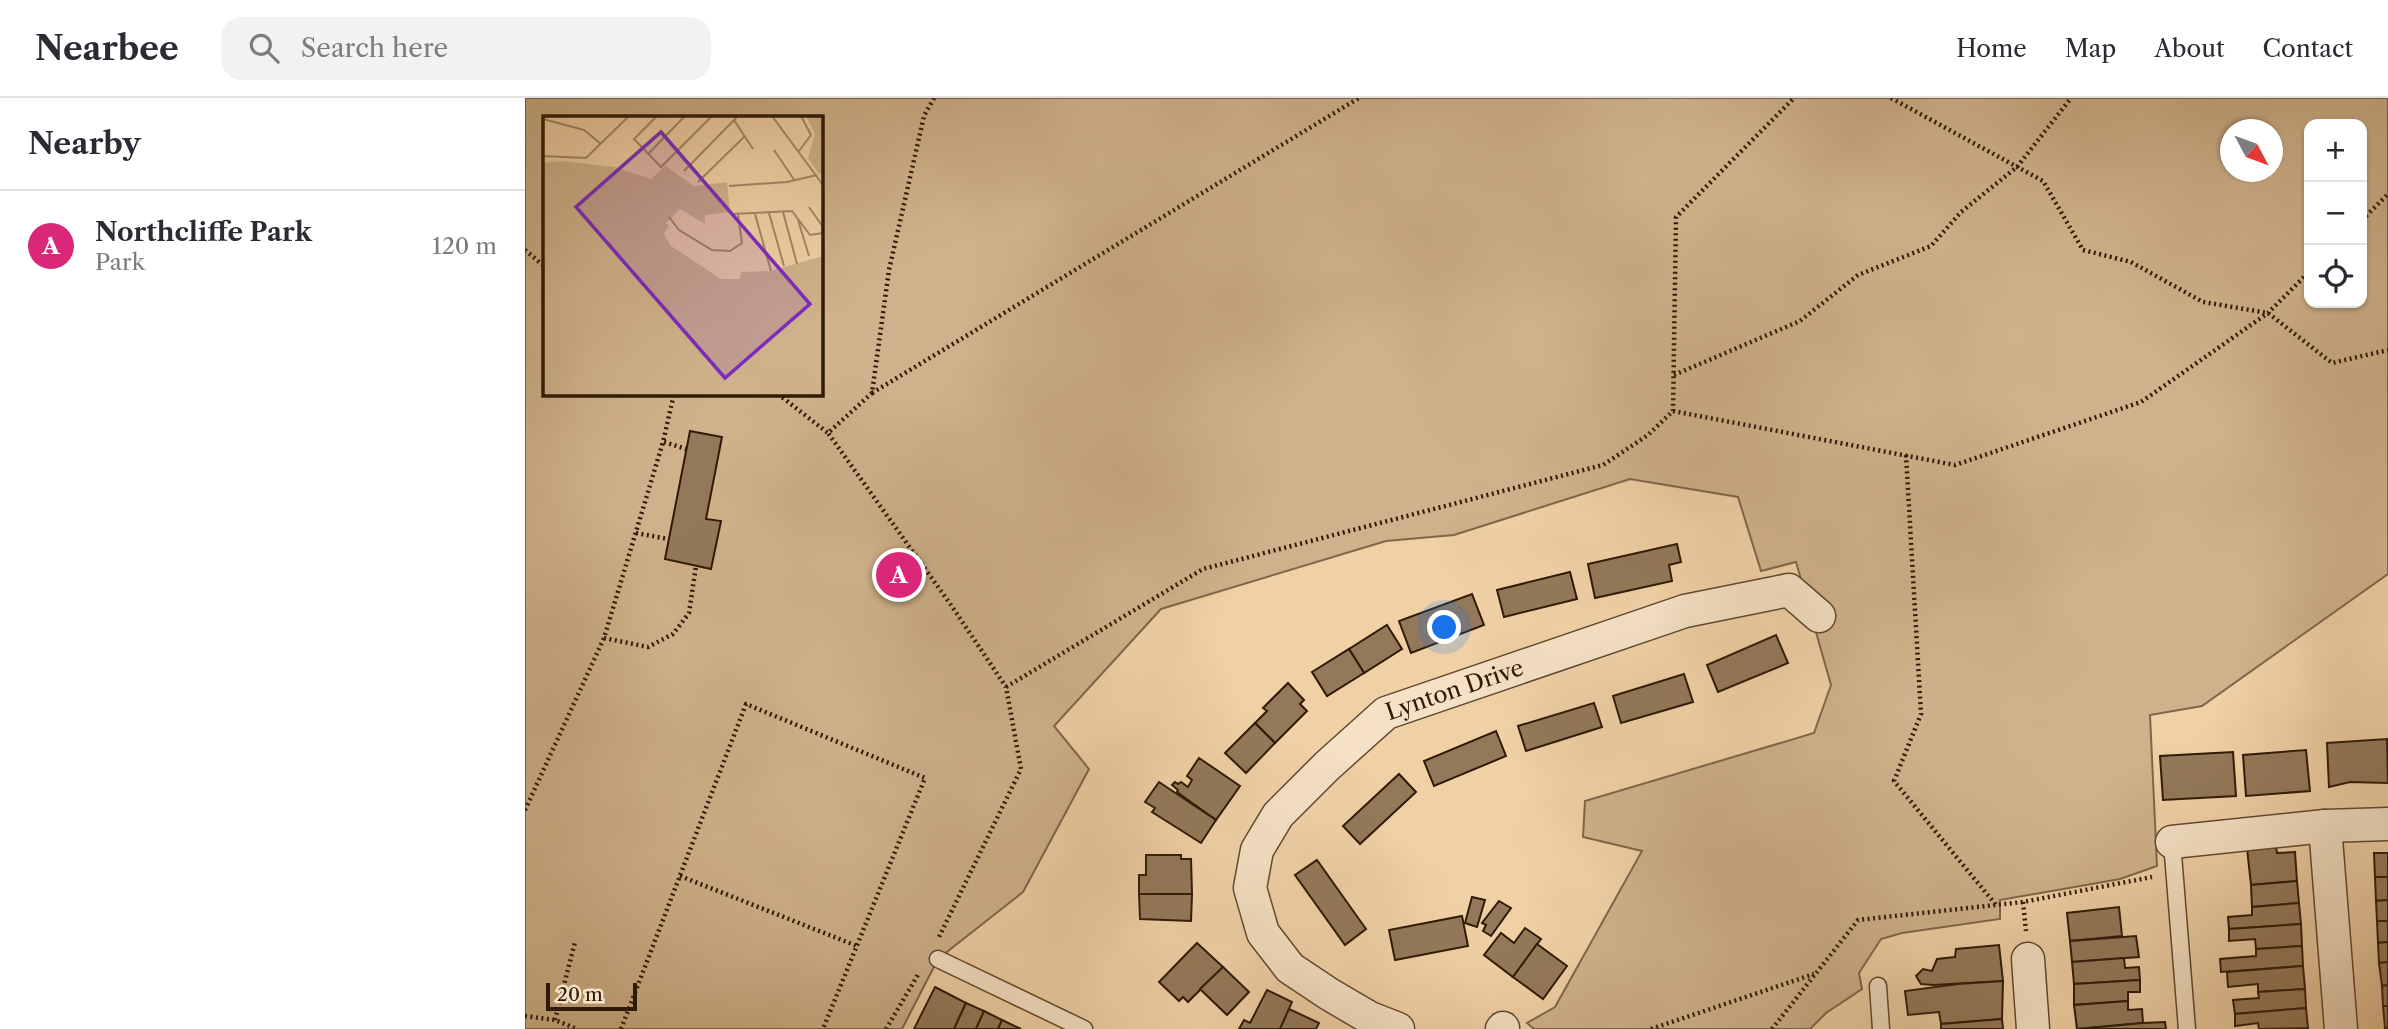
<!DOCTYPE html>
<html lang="en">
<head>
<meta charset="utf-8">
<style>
  :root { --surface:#fff; --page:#f2f2f3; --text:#2b2b33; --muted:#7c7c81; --line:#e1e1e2; --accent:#db2777 }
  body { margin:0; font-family:"Libre Caslon Text",serif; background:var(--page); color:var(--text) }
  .controls { position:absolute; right:21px; top:21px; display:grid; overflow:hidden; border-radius:14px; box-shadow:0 2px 5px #0004 }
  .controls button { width:63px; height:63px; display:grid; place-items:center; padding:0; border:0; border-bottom:2px solid var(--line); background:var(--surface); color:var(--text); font:35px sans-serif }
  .compass { position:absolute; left:1695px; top:21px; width:63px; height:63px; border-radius:50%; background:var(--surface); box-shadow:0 2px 5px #0004; rotate:131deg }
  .scale { position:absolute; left:21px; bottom:18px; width:91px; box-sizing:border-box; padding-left:7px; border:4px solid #2f1a08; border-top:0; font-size:19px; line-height:24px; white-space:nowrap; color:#2f1a08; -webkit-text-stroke:5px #f5e1c5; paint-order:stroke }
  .you { position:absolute; left:920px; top:530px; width:24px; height:24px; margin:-18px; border:5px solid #fff; border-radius:50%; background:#1a73e8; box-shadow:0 0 0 10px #1a73e833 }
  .badge { display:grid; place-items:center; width:46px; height:46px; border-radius:50%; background:var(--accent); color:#fff; font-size:23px; font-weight:700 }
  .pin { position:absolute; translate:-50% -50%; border:4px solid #fff; box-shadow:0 2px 7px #0006 }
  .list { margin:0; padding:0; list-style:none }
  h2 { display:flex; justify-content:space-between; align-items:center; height:91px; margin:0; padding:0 28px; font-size:30px }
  h2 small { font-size:23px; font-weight:400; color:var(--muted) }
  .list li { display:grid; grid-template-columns:46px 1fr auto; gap:21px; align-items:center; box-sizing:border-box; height:112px; padding:0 28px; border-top:2px solid var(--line) }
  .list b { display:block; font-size:26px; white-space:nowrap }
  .list p { margin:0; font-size:23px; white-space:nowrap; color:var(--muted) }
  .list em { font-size:23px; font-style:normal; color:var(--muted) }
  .icon { flex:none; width:38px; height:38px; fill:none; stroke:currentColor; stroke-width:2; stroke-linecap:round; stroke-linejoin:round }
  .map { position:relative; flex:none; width:1863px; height:931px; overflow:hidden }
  header { display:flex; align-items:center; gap:42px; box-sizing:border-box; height:98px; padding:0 35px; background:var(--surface); border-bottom:2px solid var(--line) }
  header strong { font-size:33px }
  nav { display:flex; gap:38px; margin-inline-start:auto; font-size:24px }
  .search { width:490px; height:63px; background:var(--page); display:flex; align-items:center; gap:18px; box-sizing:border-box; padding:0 24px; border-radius:21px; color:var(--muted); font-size:26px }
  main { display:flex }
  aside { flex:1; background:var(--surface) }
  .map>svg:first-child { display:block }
  .green { fill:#cfb28b; stroke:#7f664a; stroke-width:2; fill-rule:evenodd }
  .building { fill:#93795a; stroke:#2f1a08; stroke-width:2 }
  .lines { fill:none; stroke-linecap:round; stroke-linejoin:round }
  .service-casing { stroke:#5f4830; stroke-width:19 }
  .minor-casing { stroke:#5f4830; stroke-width:35 }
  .path { stroke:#2f1a08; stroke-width:4.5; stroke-dasharray:2 3.5; stroke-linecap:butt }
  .service { stroke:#f5e1c5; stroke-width:16 }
  .minor { stroke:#f5e1c5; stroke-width:32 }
  .labels { text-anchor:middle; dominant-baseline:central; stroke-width:6; stroke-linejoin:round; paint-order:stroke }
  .street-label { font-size:23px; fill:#2f1a08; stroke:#f5e1c5 }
  .inset-road { fill:none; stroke:#a38867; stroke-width:2 }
  .view { fill:#7b2cbf; fill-opacity:0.15; stroke:#7b2cbf; stroke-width:3.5 }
  .inset-edge { fill:none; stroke:#2f1a08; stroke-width:3.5 }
</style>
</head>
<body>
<header>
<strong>Nearbee</strong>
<div class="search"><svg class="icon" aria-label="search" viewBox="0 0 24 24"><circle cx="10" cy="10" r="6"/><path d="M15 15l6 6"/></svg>Search here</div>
<nav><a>Home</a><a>Map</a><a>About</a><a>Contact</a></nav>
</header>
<main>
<aside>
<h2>Nearby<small></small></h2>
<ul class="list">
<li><span class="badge">A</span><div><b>Northcliffe Park</b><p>Park</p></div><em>120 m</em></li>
</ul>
</aside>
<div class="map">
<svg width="1863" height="931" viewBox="0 0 1863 931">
  <rect width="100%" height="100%" fill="#f0d1a6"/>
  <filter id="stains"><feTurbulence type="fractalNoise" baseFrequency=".00286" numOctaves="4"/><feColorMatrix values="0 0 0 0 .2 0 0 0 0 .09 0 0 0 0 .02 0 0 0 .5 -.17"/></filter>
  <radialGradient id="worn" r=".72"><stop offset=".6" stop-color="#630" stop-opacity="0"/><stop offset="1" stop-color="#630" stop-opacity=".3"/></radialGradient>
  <path class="green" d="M0,0H1863V476L1677,608L1625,617L1632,768L1595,781L1475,802V821L1377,835L1356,841L1334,875L1337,891L1301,915L1285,931H1009L1002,925L1030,909L1117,753L1058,739L1060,703L1289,635L1306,587L1271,464L1236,473L1213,399L1105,381L929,437L861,443L636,511L529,628L564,671L498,794L413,861L377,931H0ZM19,19H296V296H19ZM1784,26H1837V205H1784ZM1706,32H1748V74H1706Z"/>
  <g class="building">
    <path d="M165,333L197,339L181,421L196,423L186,471L140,461Z"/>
    <path d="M1152,446L1156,464L1144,467L1147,483L1070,500L1063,466Z"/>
    <path d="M1045,474L1052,501L979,519L972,492Z"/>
    <path d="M947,496L959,527L886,555L874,523Z"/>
    <path d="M862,527L877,551L839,575L824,551Z"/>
    <path d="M1251,537L1263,565L1193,594L1182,567Z"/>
    <path d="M824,551L839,575L802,598L787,574Z"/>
    <path d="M1159,576L1168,604L1096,625L1088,598Z"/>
    <path d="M763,585L779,602L775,606L782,613L750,645L730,625L742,613L738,610Z"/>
    <path d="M1069,605L1077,629L1001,653L993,628Z"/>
    <path d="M730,625L750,645L721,675L700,655Z"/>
    <path d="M971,633L981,658L909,688L899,663Z"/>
    <path d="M1862,641L1863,685L1825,684L1804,689L1802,645Z"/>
    <path d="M1781,652L1785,693L1721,698L1718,657Z"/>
    <path d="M1708,654L1711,698L1638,702L1635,658Z"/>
    <path d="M674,660L715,688L691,722L652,694L653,692L647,687L650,684L653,686L656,684L663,689L667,682L662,678Z"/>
    <path d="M874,676L891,694L835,746L818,728Z"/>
    <path d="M634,684L691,722L676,745L627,714L630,710L620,704Z"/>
    <path d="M1751,747L1752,755L1770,754L1772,783L1726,787L1722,750Z"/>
    <path d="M1849,755H1863V779H1850Z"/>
    <path d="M621,757H656V761H666L667,796H614V777H621Z"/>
    <path d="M792,762L841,831L820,847L770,777Z"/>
    <path d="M1850,779H1863V802L1851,803Z"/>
    <path d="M1772,783L1774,805L1727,809L1726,787Z"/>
    <path d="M614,796H667L666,823L615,821Z"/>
    <path d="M947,799L960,802L952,829L940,825Z"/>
    <path d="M1863,802V823H1852L1851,803Z"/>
    <path d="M974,803L986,810L966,838L958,833L961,827L957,825Z"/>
    <path d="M1774,805L1776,826L1704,831L1703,819L1727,817V809Z"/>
    <path d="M1594,809L1597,838L1545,843L1542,815Z"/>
    <path d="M937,818L943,848L870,862L864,832Z"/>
    <path d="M1852,823H1863V844L1853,845Z"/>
    <path d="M1776,826L1777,848L1731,851L1730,841L1704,843V831Z"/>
    <path d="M1000,830L1016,841L988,879L959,857L976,835L989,845Z"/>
    <path d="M1611,838L1614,859L1547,864L1545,843Z"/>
    <path d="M1863,844V864L1854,865L1853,845Z"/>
    <path d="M672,845L698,869L663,904L658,899L654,903L634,884Z"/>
    <path d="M1012,846L1042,868L1018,901L988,879Z"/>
    <path d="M1474,847L1478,883L1408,887L1396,886L1391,878L1398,871L1407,873L1412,861L1430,859L1431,851Z"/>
    <path d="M1777,848L1778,868L1696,874L1695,861L1731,858V851Z"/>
    <path d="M1599,860L1600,870L1614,869L1615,882L1549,886L1547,864Z"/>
    <path d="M1863,864V887L1857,888L1854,865Z"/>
    <path d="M1778,868L1780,891L1733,894V886L1703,889L1702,874Z"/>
    <path d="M698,869L724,894L702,917L675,891Z"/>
    <path d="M1615,882V894H1603V903L1549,907V886Z"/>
    <path d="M1478,883L1477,921L1416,926L1414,914L1383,917L1380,893L1433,886Z"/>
    <path d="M1863,887V908H1858L1857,888Z"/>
    <path d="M410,889L441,905L429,931H389Z"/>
    <path d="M1780,891L1781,910L1710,916L1708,902L1734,900L1733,894Z"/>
    <path d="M742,892L767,904L755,931H714L719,922L725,925Z"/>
    <path d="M1603,903V912L1617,911L1618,925L1552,931L1549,907Z"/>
    <path d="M441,905L459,913L451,931H429Z"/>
    <path d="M1858,908H1863V930H1860Z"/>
    <path d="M1781,910L1783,930L1734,931L1733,925L1710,928V916Z"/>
    <path d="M764,911L794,925L791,931H755Z"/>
    <path d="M459,913L477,922L473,931H451Z"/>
    <path d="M1477,921L1478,931H1416V926Z"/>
    <path d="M477,922L496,931H473Z"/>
    <path d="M1640,924L1641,931H1552L1618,925Z"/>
  </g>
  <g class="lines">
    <g class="service-casing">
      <g id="service">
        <path d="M1647,744L1662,931"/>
        <path d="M413,861L559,931"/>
        <path d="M1353,888L1356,931"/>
      </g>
    </g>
    <g class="minor-casing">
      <g id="minor">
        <path d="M1800,728L1816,931"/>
        <path d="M1647,744L1800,728L1863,726"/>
        <path d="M1503,861L1508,931"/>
        <path id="s1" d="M873,931L845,920L804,896L765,870L738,835L725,790L732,752L753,717L802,668L861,615L1160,513L1264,492L1294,518"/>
        <path d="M977,931L978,930"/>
      </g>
    </g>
    <g class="path">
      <path d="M409,0L399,18L364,172L347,295L303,335L426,507L481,589L496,671L414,839"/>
      <path d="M1366,0L1518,83L1558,152L1606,164L1678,204L1743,215L1807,265L1863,252"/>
      <path d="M1837,122L1863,96"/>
      <path d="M0,152L19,168"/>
      <path d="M1149,277L1275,223L1333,177L1406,148L1436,114L1492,69L1546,0"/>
      <path d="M347,295L834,0"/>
      <path d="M253,296L303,335"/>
      <path d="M1148,313L1430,367L1616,304L1743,215L1784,174"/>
      <path d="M139,344L161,351"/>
      <path d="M1381,357L1396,616L1369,683L1471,807"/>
      <path d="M111,435L143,441"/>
      <path d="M79,540L123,549L148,536L164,515L171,468"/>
      <path d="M481,589L678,471L1078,367L1123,337L1148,313L1151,119L1269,0"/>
      <path d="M0,712L79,540L138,344L149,296"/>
      <path d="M155,778L332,848"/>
      <path d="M1498,804L1501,833"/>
      <path d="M0,918L30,922L52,931"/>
      <path d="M30,922L50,844"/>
      <path d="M96,931L221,606L400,680L298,931"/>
      <path d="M361,931L394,875"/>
      <path d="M1126,931L1289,876"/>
      <path d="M1247,931L1333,822L1498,804L1627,779"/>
    </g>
    <use href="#service" class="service"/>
    <use href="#minor" class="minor"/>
  </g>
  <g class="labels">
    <g class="street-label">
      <text stroke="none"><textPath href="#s1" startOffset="516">Lynton Drive</textPath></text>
    </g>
  </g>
  <g transform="translate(18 18)">
    <rect width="280" height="280" fill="#f0d1a6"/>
    <path d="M263,0H280V56L276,58L265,42L272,18ZM19,45L71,51L108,63L122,50L151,70L184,66L187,96L162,99V108L137,93L123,107L126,110L121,118L128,130L178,163H197L198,156L228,155L280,140V280H0V47Z" fill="#cfb28b"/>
    <path class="inset-road" d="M114,0L91,23L118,51L169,0M229,0L280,69M0,3L41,14L58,28M191,4L210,33M231,34L252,65M256,35L268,19L258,0M105,38L142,0M0,40L43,42L86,0M141,55L195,0M155,66L202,20M186,70L244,66L274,59M266,91L280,111M240,96L254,148M226,97L241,150M189,98L249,95L267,119L280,117M212,98L228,155M126,101L136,114L169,134L187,135L199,127L195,99M255,104L266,140"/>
    <path class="view" d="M118,16L267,188L182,262L33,91Z"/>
    <rect width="280" height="280" class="inset-edge"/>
  </g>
  <rect width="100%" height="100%" filter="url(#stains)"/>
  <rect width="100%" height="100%" fill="url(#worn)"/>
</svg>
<div class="controls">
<button>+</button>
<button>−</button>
<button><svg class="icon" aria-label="locate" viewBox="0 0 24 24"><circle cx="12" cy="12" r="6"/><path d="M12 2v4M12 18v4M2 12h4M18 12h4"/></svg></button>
</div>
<svg class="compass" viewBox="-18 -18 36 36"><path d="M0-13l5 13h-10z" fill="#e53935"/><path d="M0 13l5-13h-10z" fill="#7c7c81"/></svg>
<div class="scale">20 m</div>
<div class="you"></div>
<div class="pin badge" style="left:374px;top:477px">A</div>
</div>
</main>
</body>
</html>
